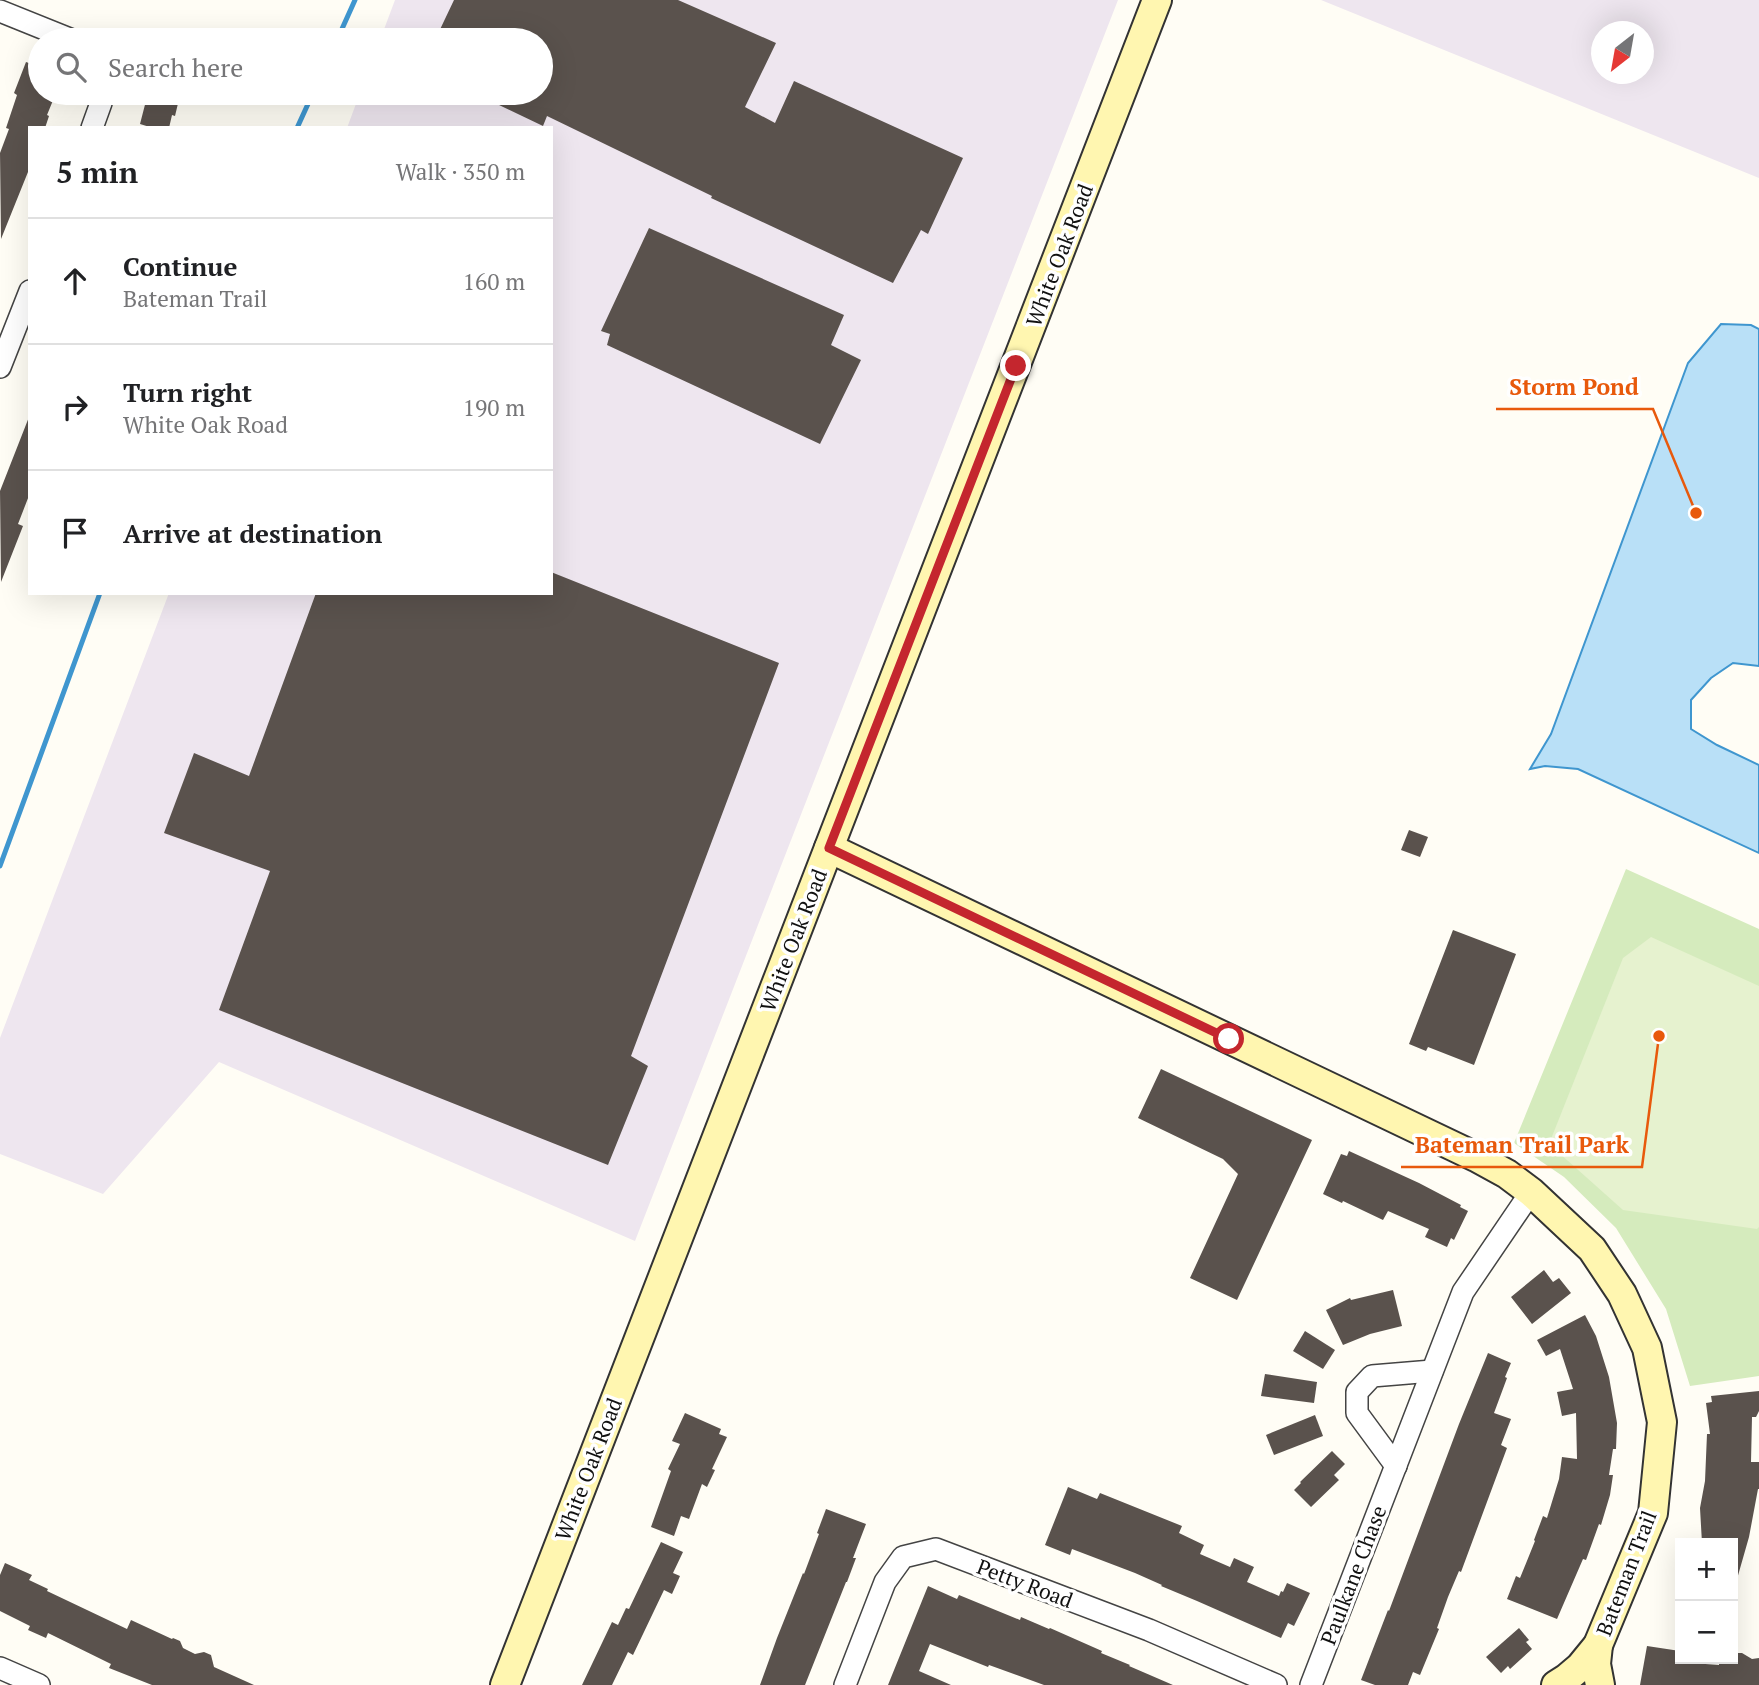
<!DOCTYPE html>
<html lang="en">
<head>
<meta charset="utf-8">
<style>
  :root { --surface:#fff; --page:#f6f6f6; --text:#202124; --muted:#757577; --line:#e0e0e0 }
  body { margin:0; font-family:"PT Serif",serif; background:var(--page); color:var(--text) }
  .controls { position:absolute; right:21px; bottom:21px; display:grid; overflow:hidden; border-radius:0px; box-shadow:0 7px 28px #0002 }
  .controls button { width:63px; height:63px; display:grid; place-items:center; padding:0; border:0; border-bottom:2px solid var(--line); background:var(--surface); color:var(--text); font:35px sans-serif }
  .compass { position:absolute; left:1591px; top:21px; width:63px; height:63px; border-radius:50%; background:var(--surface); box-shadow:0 7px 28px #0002; rotate:211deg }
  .stop { position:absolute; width:21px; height:21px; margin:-16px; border:5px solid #c4262e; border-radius:50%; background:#fff }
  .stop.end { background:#c4262e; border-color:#fff; box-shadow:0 2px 7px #0008 }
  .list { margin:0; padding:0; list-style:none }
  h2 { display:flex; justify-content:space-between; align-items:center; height:91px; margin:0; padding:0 28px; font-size:30px }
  h2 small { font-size:23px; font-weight:400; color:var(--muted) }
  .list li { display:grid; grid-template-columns:46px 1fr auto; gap:21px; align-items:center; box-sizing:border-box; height:126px; padding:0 28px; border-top:2px solid var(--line) }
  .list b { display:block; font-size:26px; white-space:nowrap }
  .list p { margin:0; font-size:23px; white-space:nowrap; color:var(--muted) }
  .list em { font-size:23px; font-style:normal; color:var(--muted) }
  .icon { flex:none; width:38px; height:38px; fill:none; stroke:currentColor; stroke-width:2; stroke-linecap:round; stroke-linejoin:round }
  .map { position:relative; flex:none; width:1759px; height:1685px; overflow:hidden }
  .search { position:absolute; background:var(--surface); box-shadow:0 7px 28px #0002; left:28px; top:28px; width:525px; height:77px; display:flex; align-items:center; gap:18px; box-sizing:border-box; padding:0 24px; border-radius:38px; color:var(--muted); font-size:26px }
  .panel { position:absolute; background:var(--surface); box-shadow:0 7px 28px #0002; left:28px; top:126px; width:525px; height:469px; border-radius:0px }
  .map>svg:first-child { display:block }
  .industrial { fill:#eee6ef; fill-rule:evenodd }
  .green { fill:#d5ebbd }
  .pitch { fill:#e6f2cf }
  .water { fill:#b9e0f7; stroke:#3f96cf; stroke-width:2 }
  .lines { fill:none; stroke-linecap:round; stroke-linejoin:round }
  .stream { stroke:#3f96cf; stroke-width:5 }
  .building { fill:#5a524d }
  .street-casing { stroke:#444; stroke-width:24 }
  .secondary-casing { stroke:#333; stroke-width:32 }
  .street { stroke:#fff; stroke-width:21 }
  .secondary { stroke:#fff6b0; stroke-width:28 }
  .route { stroke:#c4262e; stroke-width:9 }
  .labels { text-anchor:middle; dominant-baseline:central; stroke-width:7; stroke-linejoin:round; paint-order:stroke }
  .street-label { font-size:21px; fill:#111; stroke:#fff }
  .leader { fill:none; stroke:#e8590c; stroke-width:2.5 }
  .callout-dot { fill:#e8590c; stroke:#fff; stroke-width:2.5 }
  .callout-label { font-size:23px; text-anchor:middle; font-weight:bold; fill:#e8590c; stroke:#fff; stroke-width:7; stroke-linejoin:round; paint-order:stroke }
</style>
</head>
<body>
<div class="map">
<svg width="1759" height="1685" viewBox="0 0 1759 1685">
  <rect width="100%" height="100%" fill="#fffdf5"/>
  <g class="industrial">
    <path d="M395,0H1118L635,1241L219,1062L103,1194L0,1154V1038L169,593H551V128H347L360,93H541V40H380Z"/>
    <path d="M1321,0H1759V178ZM1602,32H1644V74H1602Z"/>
  </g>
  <path class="green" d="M1626,869L1759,929V1376L1690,1386L1666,1309L1616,1228L1564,1177L1514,1143Z"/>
  <path class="pitch" d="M1651,937L1759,986V1227L1757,1229L1623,1210L1549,1144L1623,958Z"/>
  <path class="water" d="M1721,324L1751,325L1759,329V666L1733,663L1711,678L1691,700V729L1717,745L1759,765V853L1578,769L1545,766L1530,769L1551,734L1688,363Z"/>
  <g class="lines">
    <g class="stream">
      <path d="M337,40L355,0"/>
      <path d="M297,128L313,93"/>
      <path d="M0,866L100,593"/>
    </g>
  </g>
  <g class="building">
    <path d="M454,0H678L776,43L745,107L775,123L794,81L963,158L928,234L921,230L893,283L711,198L712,196L547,116L543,126L474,93H541V40H435Z"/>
    <path d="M26,62L40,67V93H56L47,115L49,116L45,128H30V167L1,239L0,153L9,129L6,128L17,95L14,93Z"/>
    <path d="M148,93H169L180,95L175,116L172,115L169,128H153L140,124Z"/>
    <path d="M649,228L844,315L831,345L861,360L820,444L607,345L610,334L601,331Z"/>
    <path d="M29,417L30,493L18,524L23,526L1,582L0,491Z"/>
    <path d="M551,572L779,663L631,1056L648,1066L608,1165L219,1010L270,871L164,833L194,753L249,776L316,593H551Z"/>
    <path d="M1409,830L1428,837L1420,857L1401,850Z"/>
    <path d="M1453,930L1516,954L1474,1065L1428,1047L1426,1051L1409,1044Z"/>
    <path d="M1161,1069L1312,1140L1237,1300L1190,1278L1238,1174L1223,1159L1138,1118Z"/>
    <path d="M1349,1151L1419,1183L1461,1205L1460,1207L1468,1211L1454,1240L1451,1238L1447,1247L1425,1237L1429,1229L1388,1211L1383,1220L1343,1201L1342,1203L1323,1194L1341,1154L1347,1156Z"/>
    <path d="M1544,1270L1553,1282L1559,1278L1571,1293L1532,1324L1511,1297Z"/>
    <path d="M1393,1290L1402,1326L1370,1334L1343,1345L1326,1310L1350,1298L1351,1300Z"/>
    <path d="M1585,1315L1596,1336L1609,1377L1617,1423L1616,1449H1613L1609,1475H1613L1610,1495L1601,1525L1599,1524L1586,1560L1583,1559L1557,1619L1507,1599L1516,1576L1520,1578L1535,1541L1534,1540L1543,1516L1547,1518L1559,1479L1562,1457L1577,1459L1576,1413L1562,1416L1557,1392L1573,1389L1560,1349L1546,1356L1537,1340Z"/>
    <path d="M1305,1331L1335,1350L1323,1369L1293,1351Z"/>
    <path d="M1488,1353L1511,1363L1505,1377L1507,1378L1494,1413L1511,1419L1501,1445L1507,1448L1461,1572L1459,1571L1448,1597L1437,1628L1439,1629L1420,1675L1413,1672L1408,1685H1375L1361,1680L1388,1610L1389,1611L1459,1424Z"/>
    <path d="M1265,1374L1317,1382L1314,1403L1261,1396Z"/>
    <path d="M1759,1391V1411L1756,1417H1752L1751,1462H1759V1489H1758L1749,1537L1737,1579L1733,1578V1543H1702L1700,1508L1705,1481L1707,1434H1710L1706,1403L1712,1402L1711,1396Z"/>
    <path d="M685,1413L721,1429L719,1434L727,1437L712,1469L715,1470L707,1487L702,1484L689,1519L681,1516L674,1536L651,1527L671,1471L668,1469L680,1444L672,1441Z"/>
    <path d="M1315,1415L1323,1436L1274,1455L1266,1435Z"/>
    <path d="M1332,1451L1345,1464L1334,1475L1339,1480L1311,1507L1294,1490L1301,1483L1300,1482Z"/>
    <path d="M1068,1487L1097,1499L1100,1493L1182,1526L1179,1533L1204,1545L1200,1554L1230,1567L1234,1558L1254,1567L1247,1582L1279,1596L1281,1591L1283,1592L1287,1583L1310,1593L1294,1626L1288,1623L1281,1638L1197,1601L1161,1586L1162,1585L1135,1573L1072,1549L1070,1555L1045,1545Z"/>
    <path d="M826,1509L866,1524L853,1558H856L847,1582H846L805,1685H760L777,1638L803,1573L804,1574L819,1534L817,1533Z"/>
    <path d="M661,1542L683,1552L673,1573L680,1576L672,1594L664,1590L633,1655L628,1652L612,1685H582L612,1622L618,1625L626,1608L629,1609Z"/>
    <path d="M5,1563L32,1575L29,1580L48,1589L47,1591L127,1629L131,1620L172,1639L173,1638L180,1641L183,1648L195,1654L204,1652L211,1655L214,1667L254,1685H152L109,1668L111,1664L48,1633L46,1638L28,1630L30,1626L0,1611V1575Z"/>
    <path d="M928,1586L957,1599L959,1595L1020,1620L1021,1617L1049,1629L1050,1628L1102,1651L1101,1653L1130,1665L1129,1666L1173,1685H1044L989,1665L988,1667L930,1644L919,1671L951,1685H888Z"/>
    <path d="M1519,1628L1529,1640L1526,1642L1532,1649L1510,1669L1508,1666L1501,1673L1486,1657Z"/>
    <path d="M1647,1646L1680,1651L1678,1662L1719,1665V1659H1733V1653H1742L1752,1659L1759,1658V1685H1640Z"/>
  </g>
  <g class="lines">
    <g class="street-casing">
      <g id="street">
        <path d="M0,11L72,40"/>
        <path d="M92,128L101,103V93"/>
        <path d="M0,367L30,291"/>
        <path d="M1396,1466L1357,1413V1392L1372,1376L1432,1371"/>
        <path d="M0,1668L39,1685"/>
        <path d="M845,1685L885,1582L903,1557L936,1549L1149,1630L1276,1685"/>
        <path d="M1311,1685L1463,1292L1531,1192"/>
      </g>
    </g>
    <g class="secondary-casing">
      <g id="secondary">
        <path d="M829,848L1476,1157L1507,1174L1531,1192L1592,1249L1622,1294L1647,1348L1662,1422L1653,1513L1598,1645L1580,1667L1567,1678L1556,1685"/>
        <path d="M1598,1645L1596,1664L1600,1685"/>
        <path d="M505,1685L1157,0"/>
      </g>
    </g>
    <use href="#street" class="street"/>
    <use href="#secondary" class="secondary"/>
  </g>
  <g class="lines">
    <path class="route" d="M1016,366L829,848L1229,1039"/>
  </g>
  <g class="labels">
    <g class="street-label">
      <text transform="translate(1059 255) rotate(-69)">White Oak Road</text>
      <text transform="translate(793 940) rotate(-69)">White Oak Road</text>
      <text transform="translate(588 1469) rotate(-69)">White Oak Road</text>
      <text transform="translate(1626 1573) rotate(-69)">Bateman Trail</text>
      <text transform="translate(1353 1575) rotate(-69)">Paulkane Chase</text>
      <text transform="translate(1025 1583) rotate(21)">Petty Road</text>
    </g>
  </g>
  <path class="leader" d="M1696 513L1653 409H1496M1659 1036L1642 1167H1401"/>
  <g class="callout-dot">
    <circle cx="1696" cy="513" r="7"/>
    <circle cx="1659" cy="1036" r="7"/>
  </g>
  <g class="callout-label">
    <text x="1574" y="395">Storm Pond</text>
    <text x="1522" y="1153">Bateman Trail Park</text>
  </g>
</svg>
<div class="controls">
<button>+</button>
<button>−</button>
</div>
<svg class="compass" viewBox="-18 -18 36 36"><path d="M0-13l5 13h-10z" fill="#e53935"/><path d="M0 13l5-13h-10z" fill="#757577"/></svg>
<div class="stop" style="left:1229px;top:1039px"></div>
<div class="stop end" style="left:1016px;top:366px"></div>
<div class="search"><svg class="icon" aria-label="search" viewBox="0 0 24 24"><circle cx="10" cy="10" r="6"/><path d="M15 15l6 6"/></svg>Search here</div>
<section class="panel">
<h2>5 min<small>Walk · 350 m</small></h2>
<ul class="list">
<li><svg class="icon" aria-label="ahead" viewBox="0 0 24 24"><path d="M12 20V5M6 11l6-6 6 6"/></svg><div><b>Continue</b><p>Bateman Trail</p></div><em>160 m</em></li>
<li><svg class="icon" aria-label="right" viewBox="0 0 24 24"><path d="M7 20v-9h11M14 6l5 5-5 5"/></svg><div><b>Turn right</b><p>White Oak Road</p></div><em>190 m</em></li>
<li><svg class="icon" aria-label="arrive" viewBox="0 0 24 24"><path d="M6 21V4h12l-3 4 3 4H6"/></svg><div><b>Arrive at destination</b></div></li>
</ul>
</section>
</div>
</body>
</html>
